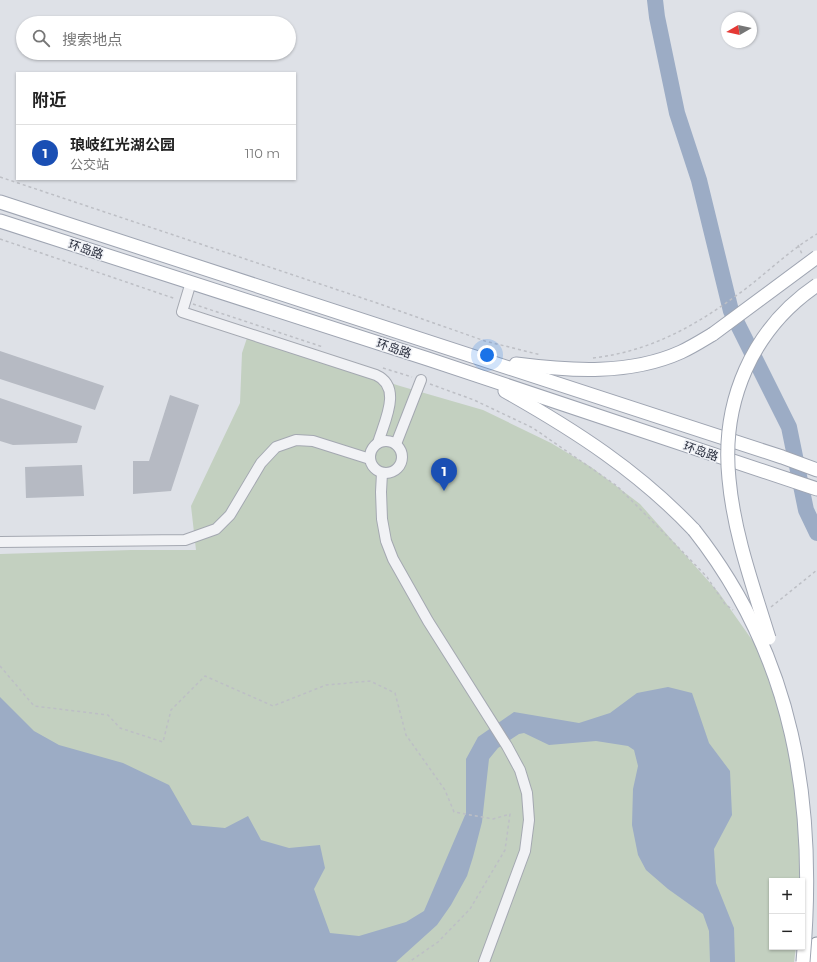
<!DOCTYPE html>
<html lang="zh">
<head>
<meta charset="utf-8">
<style>
  :root { --surface:#fff; --page:#f2f2f2; --text:#222; --muted:#767676; --line:#e0e0e0; --accent:#ea580c }
  body { margin:0; font-family:Montserrat,"Noto Sans SC",sans-serif; background:var(--page); color:var(--text) }
  .controls { position:absolute; right:12px; bottom:12px; display:grid; overflow:hidden; border-radius:0px; box-shadow:0 1px 3px #0004 }
  .controls button { width:36px; height:36px; display:grid; place-items:center; padding:0; border:0; border-bottom:1px solid var(--line); background:var(--surface); color:var(--text); font:20px sans-serif }
  .compass { position:absolute; left:721px; top:12px; width:36px; height:36px; border-radius:50%; background:var(--surface); box-shadow:0 1px 3px #0004; rotate:261deg }
  .you { position:absolute; left:487px; top:355px; width:14px; height:14px; margin:-10px; border:3px solid #fff; border-radius:50%; background:#1a73e8; box-shadow:0 0 0 6px #1a73e833 }
  .badge { display:grid; place-items:center; width:26px; height:26px; border-radius:50%; background:var(--accent); color:#fff; font-size:13px; font-weight:700 }
  .pin { position:absolute; translate:-50% -33px; filter:drop-shadow(0 1px 2px #0008) }
  .pin::after { content:''; position:absolute; top:21px; width:14px; height:12px; background:inherit; clip-path:polygon(0 0,100% 0,50% 100%) }
  .list { margin:0; padding:0; list-style:none }
  h2 { display:flex; justify-content:space-between; align-items:center; height:52px; margin:0; padding:0 16px; font-size:17px }
  h2 small { font-size:13px; font-weight:400; color:var(--muted) }
  .list li { display:grid; grid-template-columns:26px 1fr auto; gap:12px; align-items:center; box-sizing:border-box; height:56px; padding:0 16px; border-top:1px solid var(--line) }
  .list b { display:block; font-size:15px; white-space:nowrap }
  .list p { margin:0; font-size:13px; white-space:nowrap; color:var(--muted) }
  .list em { font-size:13px; font-style:normal; color:var(--muted) }
  .icon { flex:none; width:22px; height:22px; fill:none; stroke:currentColor; stroke-width:2; stroke-linecap:round; stroke-linejoin:round }
  .map { position:relative; flex:none; width:817px; height:962px; overflow:hidden }
  .search { position:absolute; background:var(--surface); box-shadow:0 1px 3px #0004; left:16px; top:16px; width:280px; height:44px; display:flex; align-items:center; gap:10px; box-sizing:border-box; padding:0 14px; border-radius:22px; color:var(--muted); font-size:15px }
  .panel { position:absolute; background:var(--surface); box-shadow:0 1px 3px #0004; left:16px; top:72px; width:280px; height:108px; border-radius:0px }
  .map>svg:first-child { display:block }
  .green { fill:#c3d0c0 }
  .water { fill:#9cacc5 }
  .lines { fill:none; stroke-linecap:round; stroke-linejoin:round }
  .river { stroke:#9cacc5; stroke-width:16 }
  .building { fill:#b6bac3 }
  .minor-casing { stroke:#a4a8b1; stroke-width:12 }
  .major-casing { stroke:#9fa5b2; stroke-width:15 }
  .highway-casing { stroke:#878e9c; stroke-width:17 }
  .path { stroke:#bdbfc5; stroke-width:1.5; stroke-dasharray:3 3; stroke-linecap:butt }
  .minor { stroke:#f1f2f5; stroke-width:10 }
  .major { stroke:#fff; stroke-width:13 }
  .highway { stroke:#fff; stroke-width:15 }
  .major-bridge-casing { stroke:#9fa5b2; stroke-width:15; stroke-linecap:butt }
  .major-bridge { stroke:#fff; stroke-width:13 }
  .labels { text-anchor:middle; dominant-baseline:central; stroke-width:3; stroke-linejoin:round; paint-order:stroke }
  .street-label { font-size:12px; fill:#292e3d; stroke:#eef0f5 }
</style>
</head>
<body>
<div class="map">
<svg width="817" height="962" viewBox="0 0 817 962">
  <rect width="100%" height="100%" fill="#dee1e7"/>
  <path class="green" d="M247,338L400,386L483,410L551,443L591,467L640,504L719,593L757,647L798,748L802,881H772V947H796L794,962H0V554L131,550H196L191,506L240,403L242,353Z"/>
  <path class="water" d="M668,687L692,693L709,743L730,771L732,815L714,849L716,883L734,928L735,962H710L709,931L703,914L668,889L646,870L638,855L632,825L633,789L638,766L634,750L628,746L596,741L549,745L524,733L519,734L498,748L489,759L482,822L473,857L467,876L451,905L437,925L396,962H0V697L34,731L59,745L123,763L169,785L192,825L225,828L248,816L261,840L289,848L320,845L325,868L314,889L330,933L359,936L406,922L424,911L466,813V759L478,737L514,712L579,723L610,713L637,693Z"/>
  <g class="lines">
    <path class="river" d="M655,0L657,17L677,113L699,180L731,311L789,427L806,510L817,533"/>
  </g>
  <g class="building">
    <path d="M0,351L104,386L95,410L0,379Z"/>
    <path d="M170,395L199,405L171,491L133,494V461H149Z"/>
    <path d="M0,398L82,426L77,443L13,445L0,441Z"/>
    <path d="M82,465L84,496L26,498L25,467Z"/>
  </g>
  <g class="lines">
    <g class="minor-casing">
      <g id="minor">
        <path d="M191,282L182,312L376,375C403,387 384,422 378,443"/>
        <circle cx="386" cy="457" r="16"/>
        <path d="M396,444L421,380"/>
        <path d="M382,473L381,492L382,519L386,541L393,559L428,621L507,746L520,770L527,793L529,820L525,851L484,962"/>
        <path d="M0,542L185,540L216,529L230,515L261,463L276,447L296,440L313,441L370,459"/>
      </g>
    </g>
    <g class="major-casing">
      <g id="major">
        <path d="M0,202L782,457L817,470"/>
        <path d="M0,221L428,359L817,489"/>
        <path d="M516,364C571,371 630,375 681,352C692,347 703,340 713,334"/>
        <path d="M505,391C576,431 638,471 694,530"/>
      </g>
    </g>
    <g class="highway-casing">
      <path id="highway" d="M813,962L817,945"/>
    </g>
    <g class="path">
      <path d="M0,177L374,302L485,341L541,355"/>
      <path d="M0,239L176,299"/>
      <path d="M798,245L802,254"/>
      <path d="M193,304L323,347"/>
      <path d="M593,358C652,351 697,325 744,290C769,271 790,250 817,234"/>
      <path d="M383,368L412,377"/>
      <path d="M430,384L474,400L533,428L617,486L677,546L707,577L725,604L733,610"/>
      <path d="M771,607L817,570"/>
      <path d="M0,666L34,706L108,715L120,728L163,742L171,710L205,676L273,706L326,685L370,681L395,693L406,735L445,790L454,812L493,819L510,814L505,850L470,909L438,942L409,962"/>
    </g>
    <use href="#minor" class="minor"/>
    <use href="#major" class="major"/>
    <use href="#highway" class="highway"/>
    <g class="major-bridge-casing">
      <g id="major-bridge">
        <path d="M713,334L817,257"/>
        <path d="M694,530C794,657 817,802 803,962"/>
        <path d="M769,638C753,586 734,534 729,479C721,402 752,329 817,285"/>
      </g>
    </g>
    <use href="#major-bridge" class="major-bridge"/>
  </g>
  <g class="labels">
    <g class="street-label">
      <text transform="translate(86 249) rotate(18)">环岛路</text>
      <text transform="translate(394 348) rotate(18)">环岛路</text>
      <text transform="translate(701 451) rotate(19)">环岛路</text>
    </g>
  </g>
</svg>
<div class="controls">
<button>+</button>
<button>−</button>
</div>
<svg class="compass" viewBox="-18 -18 36 36"><path d="M0-13l5 13h-10z" fill="#e53935"/><path d="M0 13l5-13h-10z" fill="#767676"/></svg>
<div class="you"></div>
<div class="pin badge" style="left:444px;top:491px;background:#1a4fb4">1</div>
<div class="search"><svg class="icon" aria-label="search" viewBox="0 0 24 24"><circle cx="10" cy="10" r="6"/><path d="M15 15l6 6"/></svg>搜索地点</div>
<section class="panel">
<h2>附近<small></small></h2>
<ul class="list">
<li><span class="badge" style="background:#1a4fb4">1</span><div><b>琅岐红光湖公园</b><p>公交站</p></div><em>110 m</em></li>
</ul>
</section>
</div>
</body>
</html>
